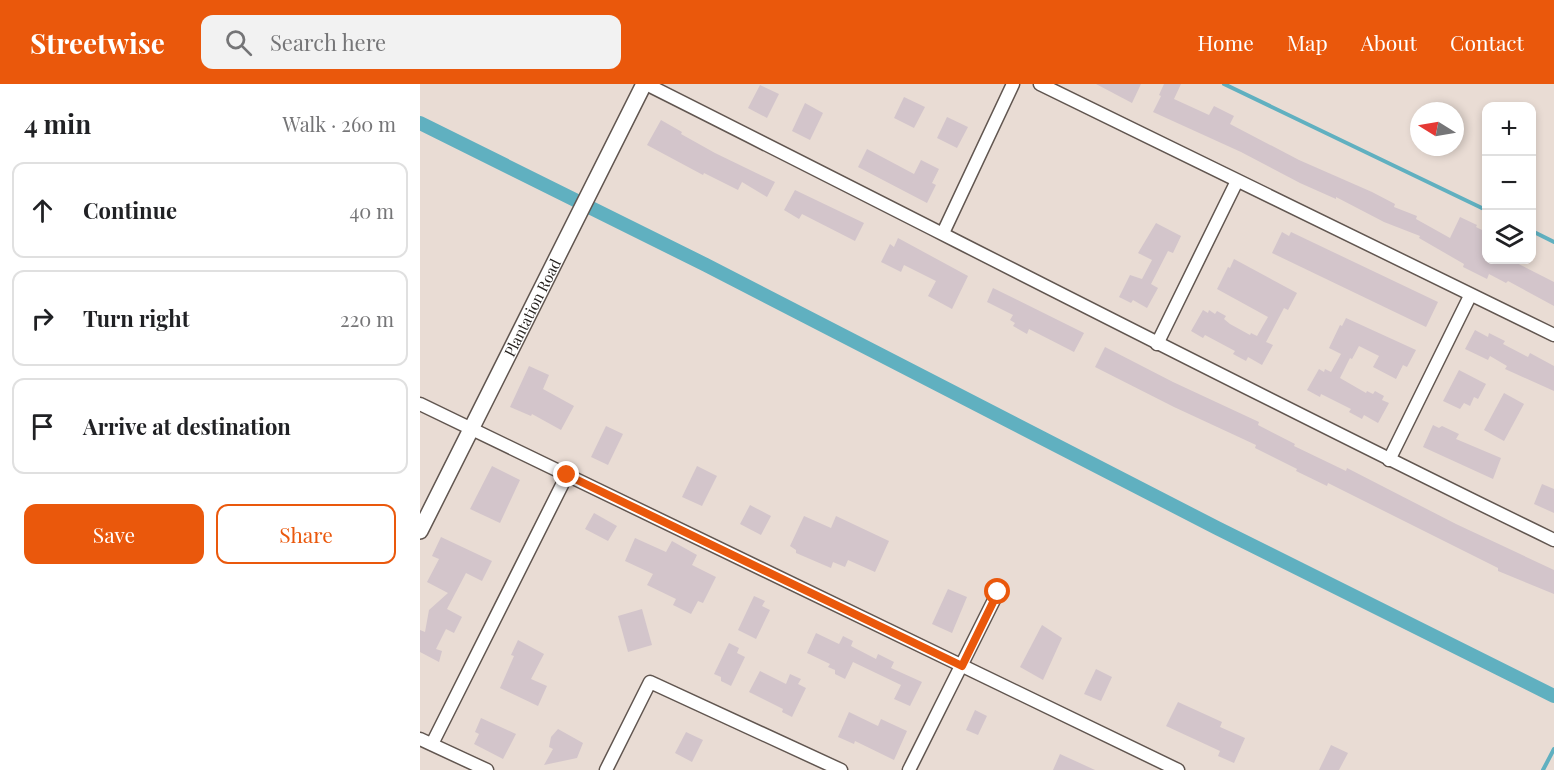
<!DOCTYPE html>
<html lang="en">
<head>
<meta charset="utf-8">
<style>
  :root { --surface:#fff; --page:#f2f2f2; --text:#202124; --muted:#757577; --line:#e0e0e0; --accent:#ea580c }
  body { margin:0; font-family:"Playfair Display",serif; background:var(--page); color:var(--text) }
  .controls { position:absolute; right:18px; top:18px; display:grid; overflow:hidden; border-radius:12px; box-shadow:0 3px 9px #0003 }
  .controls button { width:54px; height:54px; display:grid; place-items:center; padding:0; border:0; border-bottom:2px solid var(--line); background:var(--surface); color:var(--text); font:30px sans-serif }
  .compass { position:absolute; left:990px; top:18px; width:54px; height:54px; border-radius:50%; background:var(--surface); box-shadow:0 3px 9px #0003; rotate:281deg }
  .stop { position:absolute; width:18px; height:18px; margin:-14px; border:4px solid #ea580c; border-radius:50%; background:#fff }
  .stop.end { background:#ea580c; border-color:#fff; box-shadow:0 2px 6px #0008 }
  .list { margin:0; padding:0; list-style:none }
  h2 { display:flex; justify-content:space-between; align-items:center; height:78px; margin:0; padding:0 24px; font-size:26px }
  h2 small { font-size:20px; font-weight:400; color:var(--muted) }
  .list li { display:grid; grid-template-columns:39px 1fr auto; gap:18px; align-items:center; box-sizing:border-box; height:96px; margin:0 12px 12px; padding:0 12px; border:2px solid var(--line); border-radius:12px }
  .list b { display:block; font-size:22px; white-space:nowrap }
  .list em { font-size:20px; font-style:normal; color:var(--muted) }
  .actions { display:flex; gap:12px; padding:18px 24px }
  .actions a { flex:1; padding:14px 0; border:2px solid var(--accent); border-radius:12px; text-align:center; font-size:21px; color:var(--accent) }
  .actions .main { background:var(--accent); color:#fff }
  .icon { flex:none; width:33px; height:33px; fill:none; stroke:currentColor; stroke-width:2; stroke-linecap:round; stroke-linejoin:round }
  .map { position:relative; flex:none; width:1134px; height:686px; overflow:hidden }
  header { display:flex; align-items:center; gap:36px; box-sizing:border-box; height:84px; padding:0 30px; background:var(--accent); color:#fff }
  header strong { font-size:28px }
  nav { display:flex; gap:33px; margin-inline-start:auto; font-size:21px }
  .search { width:420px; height:54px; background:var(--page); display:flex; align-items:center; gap:15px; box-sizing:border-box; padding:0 21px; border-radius:12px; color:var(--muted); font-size:22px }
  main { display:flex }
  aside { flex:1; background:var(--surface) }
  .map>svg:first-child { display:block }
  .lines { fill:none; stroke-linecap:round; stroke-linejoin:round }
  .stream { stroke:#60b0c0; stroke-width:4 }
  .canal { stroke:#60b0c0; stroke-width:14 }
  .building { fill:#d3c5cb }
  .minor-casing { stroke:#615650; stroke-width:15 }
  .tertiary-casing { stroke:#615650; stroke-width:18 }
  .minor { stroke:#fff; stroke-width:12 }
  .tertiary { stroke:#fff; stroke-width:15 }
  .route { stroke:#ea580c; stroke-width:8 }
  .labels { text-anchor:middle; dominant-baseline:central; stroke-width:4.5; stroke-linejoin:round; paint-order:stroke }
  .street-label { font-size:15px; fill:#272320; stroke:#fff }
</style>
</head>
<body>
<header>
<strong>Streetwise</strong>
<div class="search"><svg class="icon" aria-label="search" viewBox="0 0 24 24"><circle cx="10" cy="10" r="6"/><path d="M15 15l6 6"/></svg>Search here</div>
<nav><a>Home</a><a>Map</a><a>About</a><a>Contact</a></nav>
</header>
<main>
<aside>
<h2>4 min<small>Walk · 260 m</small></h2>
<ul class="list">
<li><svg class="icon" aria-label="ahead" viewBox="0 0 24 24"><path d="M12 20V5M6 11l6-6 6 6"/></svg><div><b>Continue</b></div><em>40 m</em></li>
<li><svg class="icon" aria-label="right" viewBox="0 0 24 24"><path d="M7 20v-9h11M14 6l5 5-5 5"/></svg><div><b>Turn right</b></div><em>220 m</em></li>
<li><svg class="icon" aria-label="arrive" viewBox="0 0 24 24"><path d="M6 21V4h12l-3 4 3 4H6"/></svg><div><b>Arrive at destination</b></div></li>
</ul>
<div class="actions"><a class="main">Save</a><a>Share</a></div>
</aside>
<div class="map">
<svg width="1134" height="686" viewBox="0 0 1134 686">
  <rect width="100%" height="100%" fill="#e9dcd4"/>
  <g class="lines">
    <g class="stream">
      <path d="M804,0L1066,126"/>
      <path d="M1112,147L1134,158"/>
      <path d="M1123,686L1134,665"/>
    </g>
    <path class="canal" d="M0,39L286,181L797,444L1134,612"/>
  </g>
  <g class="building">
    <path d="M676,0H721L712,19Z"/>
    <path d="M744,0H761L754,15L789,31L794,22L814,32L810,40L879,76L952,108L975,120L974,123L997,132L996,135L1030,154L1040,133L1057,141L1056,143L1066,148V176H1091L1134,198V222L1088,197L1086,199L1069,190L1067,195L1043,183L1044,180L999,154L1000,152L964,138L916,113V115L880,99L821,68L733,28L741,12L739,11Z"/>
    <path d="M340,1L359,10L347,34L328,24Z"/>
    <path d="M484,13L505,23L494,44L474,34Z"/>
    <path d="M385,19L403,29L390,56L372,47Z"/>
    <path d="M527,33L548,43L537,64L517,54Z"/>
    <path d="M241,36L262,48L261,50L295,69L355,98L347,113L322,98L318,106L284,89L283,91L227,61Z"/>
    <path d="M447,65L494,90L501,76L519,85L512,99L516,101L507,119L438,83Z"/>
    <path d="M375,106L444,139L435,157L382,130L379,135L364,126Z"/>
    <path d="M736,139L761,152L753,169L748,167L731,200L738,204L727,224L713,216L711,219L699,213L710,191L722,195L732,176L718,169Z"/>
    <path d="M862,148L869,152L871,148L1018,218L1006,243L852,169Z"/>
    <path d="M478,154L548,192L532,225L508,212L516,197L484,181L481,188L461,178L470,160L474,163Z"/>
    <path d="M814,175L877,209L868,226L864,224L846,258L853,261L842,281L828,273L826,277L813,270L815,267L785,251L783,254L771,247L783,226L788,229L789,226L795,230L797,227L806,232L804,235L810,240L830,251L831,249L837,252L848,233L797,205L808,183L810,184Z"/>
    <path d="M573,204L664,249L654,268L609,245L607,250L593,242L595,239L590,236L593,231L567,218Z"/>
    <path d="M926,234L996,266L987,283L983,281L976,295L953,283L959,272L939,262L932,275L930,274L920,294L946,309L947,307L953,310L955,307L964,312L962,316L969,319L958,339L944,331L942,335L929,328L931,325L901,310L900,313L887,306L899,285L904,288L905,285L911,288L921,270L909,264L920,241L922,242Z"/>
    <path d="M1055,246L1068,253L1069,249L1085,257L1083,260L1108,273L1110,269L1134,282V307L1085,285L1087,282L1070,272L1068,276L1045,265Z"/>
    <path d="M685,263L753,298L839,338L838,341L875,360L874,362L926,387L927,384L1036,440L1134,486V510L1078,487V484L908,399L907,402L876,387L877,385L835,364L836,361L754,323L675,283Z"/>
    <path d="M109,282L129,291L123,305L154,322L141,346L112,330L111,332L90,323Z"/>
    <path d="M1039,286L1066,300L1058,315L1054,313L1050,322L1044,319L1040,325L1023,317Z"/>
    <path d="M1084,309L1104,320L1084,357L1064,346Z"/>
    <path d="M1013,341L1019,344L1022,342L1039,350L1036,355L1081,374L1073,395L1003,363Z"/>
    <path d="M186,342L203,350L188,381L171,373Z"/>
    <path d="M72,382L100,396L80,439L50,425Z"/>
    <path d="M277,382L297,392L282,422L262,413Z"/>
    <path d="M1122,400L1134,405V429L1114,420Z"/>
    <path d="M330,421L351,432L341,451L320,440Z"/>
    <path d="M174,429L197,442L188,457L165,445Z"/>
    <path d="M384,432L411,444L416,432L469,457L455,488L428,476L425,483L413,478L411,484L376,469V466L370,462Z"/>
    <path d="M21,453L72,477L62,497L46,489L27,525L42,533L34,549L26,545L16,565L22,567L19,578L0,568V546L5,548L9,526L28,509L7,498L19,475L12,472Z"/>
    <path d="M215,454L246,468L252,457L277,471L272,481L296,493L283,519L278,517L271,530L253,521L256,515L227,501L233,490L205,477Z"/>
    <path d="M528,505L547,513L532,549L512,540Z"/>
    <path d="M334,512L345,517L342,522L350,526L336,555L318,546Z"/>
    <path d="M222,525L232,561L208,568L198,532Z"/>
    <path d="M622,541L642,554L623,596L600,583Z"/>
    <path d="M396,549L419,560L423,552L433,557L431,562L456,575L458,570L474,578L471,584L502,598L490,622L474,615L481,601L433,578L425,595L415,590V586L408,583L410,580L387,569Z"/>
    <path d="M98,556L124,570L111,595L127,602L118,622L80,604L94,572L91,571Z"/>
    <path d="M309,559L319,564L317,569L325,573L311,602L301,597V593L294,590Z"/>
    <path d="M676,585L692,593L681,617L664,610Z"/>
    <path d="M340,587L366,600L370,590L381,595L378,600L386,604L372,633L362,628L363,625L329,608Z"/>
    <path d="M758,618L802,638L800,643L825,654L814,679L798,672L800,667L746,642Z"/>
    <path d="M555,626L567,632L558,651L546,646Z"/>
    <path d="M429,628L458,642L461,635L487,647L474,676L435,657L434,660L418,653Z"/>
    <path d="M61,634L96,650L83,675L54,660L59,650L55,648Z"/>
    <path d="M138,645L163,659L157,674L124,681L133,665L129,663L131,653Z"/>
    <path d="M266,648L283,656L272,678L255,669Z"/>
    <path d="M911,661L928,669L919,686H899Z"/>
    <path d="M640,670L675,686H633Z"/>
  </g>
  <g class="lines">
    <g class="minor-casing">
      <g id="minor">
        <path d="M226,0C529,152 829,308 1134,456"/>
        <path d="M620,0L1134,251"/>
        <path d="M523,149L593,0"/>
        <path d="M737,260L817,97"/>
        <path d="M0,320L758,686"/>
        <path d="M969,376L1050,212"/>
        <path d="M0,655L67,686"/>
        <path d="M12,660L147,391"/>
        <path d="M186,686L230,598L421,686"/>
        <path d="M489,686L578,508"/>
      </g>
    </g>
    <g class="tertiary-casing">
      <g id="tertiary">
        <path id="s1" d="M0,447L224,0"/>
      </g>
    </g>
    <use href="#minor" class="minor"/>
    <use href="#tertiary" class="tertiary"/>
  </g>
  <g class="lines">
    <path class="route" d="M147,391L542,582L578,508"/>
  </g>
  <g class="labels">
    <g class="street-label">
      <text stroke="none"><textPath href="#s1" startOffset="250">Plantation Road</textPath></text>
    </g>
  </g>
</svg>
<div class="controls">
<button>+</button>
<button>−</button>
<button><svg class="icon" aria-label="layers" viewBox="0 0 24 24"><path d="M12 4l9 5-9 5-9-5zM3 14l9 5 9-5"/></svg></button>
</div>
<svg class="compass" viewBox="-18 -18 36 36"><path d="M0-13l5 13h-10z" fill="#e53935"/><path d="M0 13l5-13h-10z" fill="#757577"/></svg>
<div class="stop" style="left:578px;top:508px"></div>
<div class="stop end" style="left:147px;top:391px"></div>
</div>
</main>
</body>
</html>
